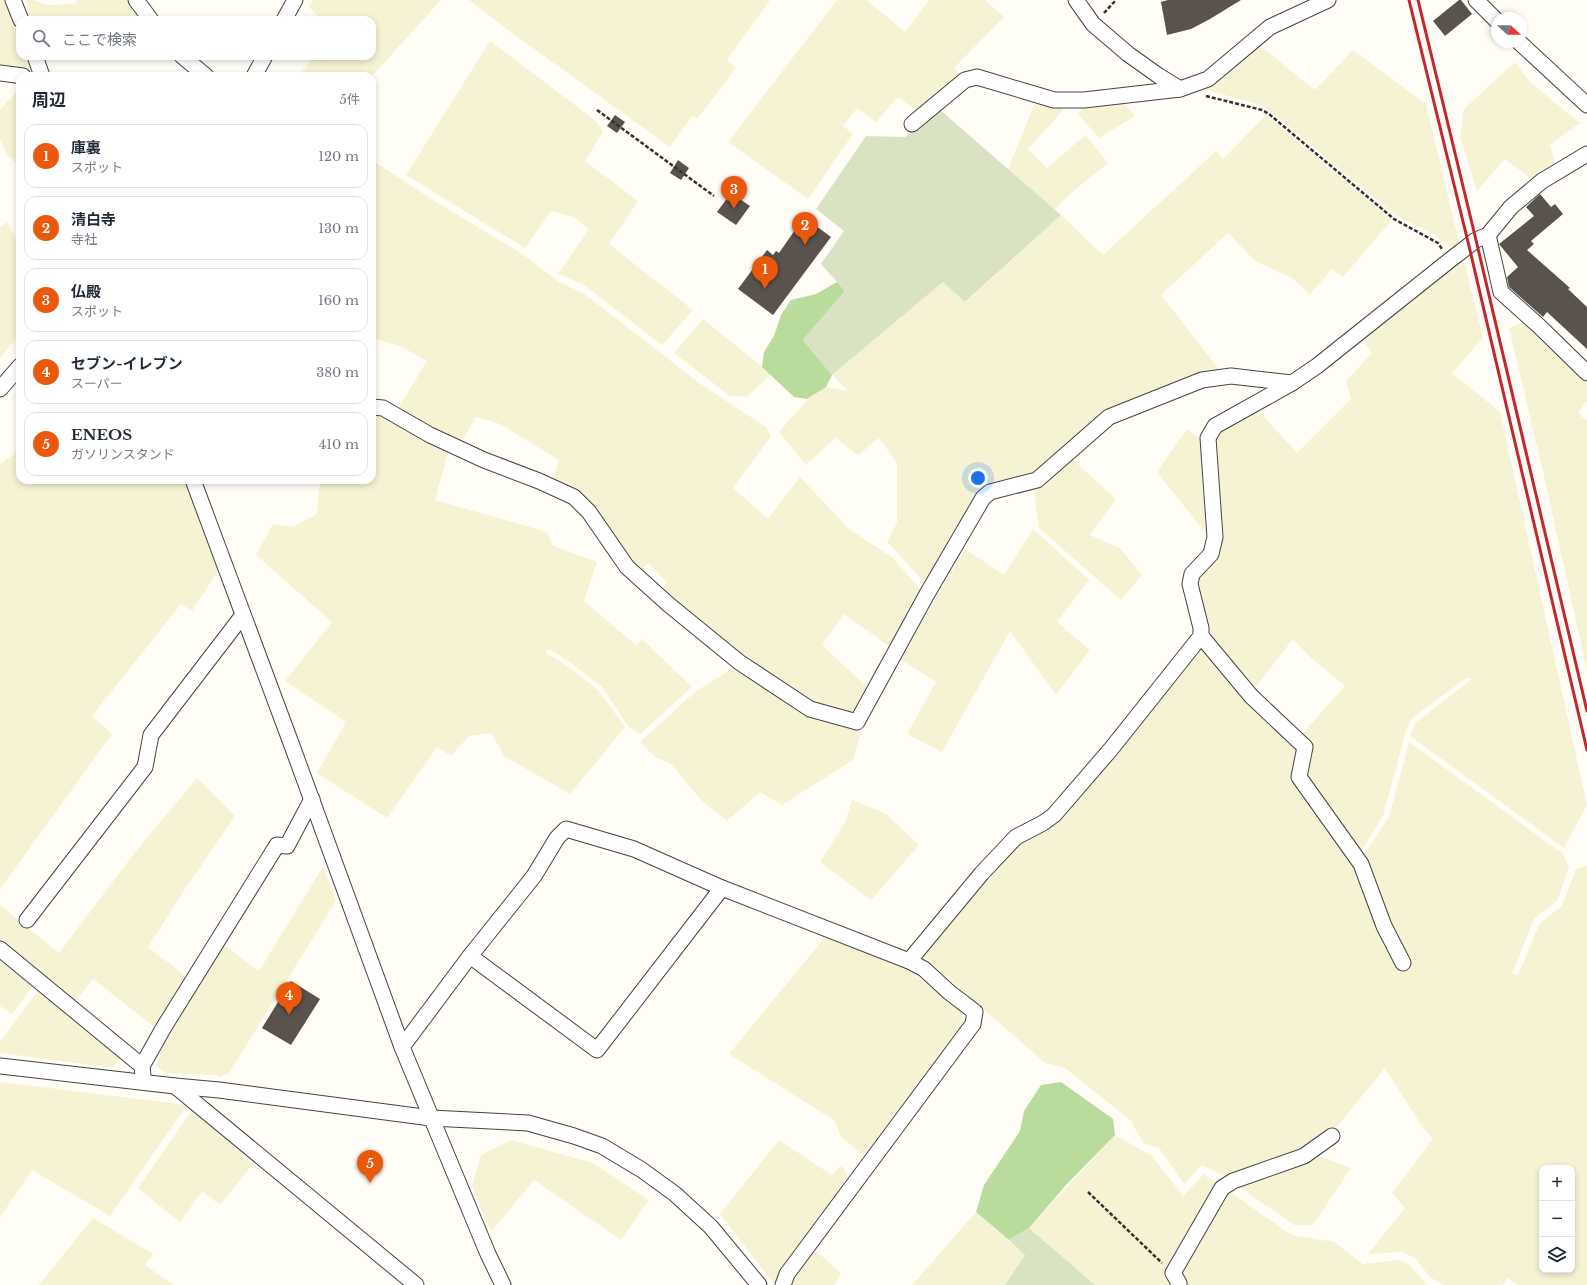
<!DOCTYPE html>
<html lang="ja">
<head>
<meta charset="utf-8">
<style>
  :root { --surface:#fff; --page:#f6f6f7; --text:#1f2937; --muted:#747a83; --line:#e0e1e3; --accent:#ea580c }
  body { margin:0; font-family:"Libre Baskerville","Noto Sans JP",serif; background:var(--page); color:var(--text) }
  .controls { position:absolute; right:12px; bottom:12px; display:grid; overflow:hidden; border-radius:8px; box-shadow:0 2px 6px #0003 }
  .controls button { width:36px; height:36px; display:grid; place-items:center; padding:0; border:0; border-bottom:1px solid var(--line); background:var(--surface); color:var(--text); font:20px sans-serif }
  .compass { position:absolute; left:1491px; top:12px; width:36px; height:36px; border-radius:50%; background:var(--surface); box-shadow:0 2px 6px #0003; rotate:111deg }
  .you { position:absolute; left:978px; top:478px; width:14px; height:14px; margin:-10px; border:3px solid #fff; border-radius:50%; background:#1a73e8; box-shadow:0 0 0 6px #1a73e833 }
  .badge { display:grid; place-items:center; width:26px; height:26px; border-radius:50%; background:var(--accent); color:#fff; font-size:13px; font-weight:700 }
  .pin { position:absolute; translate:-50% -33px; filter:drop-shadow(0 1px 2px #0008) }
  .pin::after { content:''; position:absolute; top:21px; width:14px; height:12px; background:inherit; clip-path:polygon(0 0,100% 0,50% 100%) }
  .list { margin:0; padding:0; list-style:none }
  h2 { display:flex; justify-content:space-between; align-items:center; height:52px; margin:0; padding:0 16px; font-size:17px }
  h2 small { font-size:13px; font-weight:400; color:var(--muted) }
  .list li { display:grid; grid-template-columns:26px 1fr auto; gap:12px; align-items:center; box-sizing:border-box; height:64px; margin:0 8px 8px; padding:0 8px; border:1px solid var(--line); border-radius:12px }
  .list b { display:block; font-size:15px; white-space:nowrap }
  .list p { margin:0; font-size:13px; white-space:nowrap; color:var(--muted) }
  .list em { font-size:13px; font-style:normal; color:var(--muted) }
  .icon { flex:none; width:22px; height:22px; fill:none; stroke:currentColor; stroke-width:2; stroke-linecap:round; stroke-linejoin:round }
  .map { position:relative; flex:none; width:1587px; height:1285px; overflow:hidden }
  .search { position:absolute; background:var(--surface); box-shadow:0 2px 6px #0003; left:16px; top:16px; width:360px; height:44px; display:flex; align-items:center; gap:10px; box-sizing:border-box; padding:0 14px; border-radius:12px; color:var(--muted); font-size:15px }
  .panel { position:absolute; background:var(--surface); box-shadow:0 2px 6px #0003; left:16px; top:72px; width:360px; height:412px; border-radius:12px }
  .map>svg:first-child { display:block }
  .farmland { fill:#f6f3d4; fill-rule:evenodd }
  .forest { fill:#b9dc9c }
  .cemetery { fill:#d9e3c4 }
  .building { fill:#5a524d }
  .lines { fill:none; stroke-linecap:round; stroke-linejoin:round }
  .minor-casing { stroke:#444; stroke-width:17 }
  .path { stroke:#333; stroke-width:2.5; stroke-dasharray:4 2; stroke-linecap:butt }
  .minor { stroke:#fff; stroke-width:15 }
  .rail { stroke:#c4262e; stroke-width:3 }
</style>
</head>
<body>
<div class="map">
<svg width="1587" height="1285" viewBox="0 0 1587 1285">
  <rect width="100%" height="100%" fill="#fffdf5"/>
  <g class="farmland">
    <path d="M0,0H6L20,40V56H26L30,68L0,66Z"/>
    <path d="M26,0H34L46,5L75,4L78,0H129L139,14L132,20H116L109,15L106,20H32Z"/>
    <path d="M313,0H441L372,76H299L314,56H372V20H322L309,7Z"/>
    <path d="M469,0H770L727,60L736,68L697,119L692,116L670,147L512,33Z"/>
    <path d="M837,0H867L905,32L929,0H985L1004,17L954,68L962,75L919,113L898,97L876,122L857,108L843,126L853,134L808,199L728,142Z"/>
    <path d="M490,41L596,121L603,132L585,161L638,201L609,244L693,310L662,345L584,285L558,274L589,229L574,217L551,211L525,248L406,175Z"/>
    <path d="M1257,43L1315,90L1353,50L1426,104L1460,247L1454,250L1432,233L1395,215L1264,106L1203,89Z"/>
    <path d="M1515,62L1530,82L1580,123L1550,145L1555,162L1533,180L1505,159L1477,191L1460,137L1464,109Z"/>
    <path d="M20,88V166L7,155L0,138V110Z"/>
    <path d="M1121,100L1135,116L1099,138L1078,114L1084,105Z"/>
    <path d="M1035,103L1064,109L1028,149L1047,168L1085,135L1108,163L1071,193L1054,210L1008,169Z"/>
    <path d="M1266,115L1392,220L1343,277L1332,269L1310,294L1292,278L1255,261L1228,233L1161,295L1222,373L1105,413L1034,474L998,481L981,492L927,586L895,550L887,542L897,523V463L879,438L858,455L835,438L806,465L779,432L808,399L826,387L848,391L832,375L943,282L966,302L1061,215L1103,255L1216,151L1223,159Z"/>
    <path d="M372,160L436,202L521,253L559,282L583,293L702,385L766,427L771,436L733,488L768,519L800,477L849,529L893,558L924,594L893,649L844,614L822,645L869,689L854,714L805,699L704,628L660,592L667,582L648,563L639,574L553,481L559,460L500,424L476,417L461,443L397,410L427,361L402,347L372,338Z"/>
    <path d="M7,222L20,246V334L0,358V228Z"/>
    <path d="M1463,258L1483,338L1452,373L1500,412L1587,805L1564,848L1410,736L1415,723L1471,680L1468,677L1421,711L1410,721L1405,735L1383,816L1359,855L1303,778L1312,743L1302,734L1345,686L1310,657L1293,639L1256,687L1207,631L1196,589L1200,576L1213,563L1220,539L1214,442L1221,429L1258,410L1297,453L1351,399L1346,381L1372,353L1362,340Z"/>
    <path d="M703,319L771,374L747,397L730,396L674,353Z"/>
    <path d="M1522,322L1585,378L1587,385V401L1578,413L1587,421V671L1541,463L1509,328Z"/>
    <path d="M372,412L383,413L449,449L435,500L547,532L553,546L597,562L584,601L636,645L642,639L692,687L640,734L629,727L601,686L567,660L549,649L546,653L563,663L598,690L625,727L570,794L504,756L491,733L469,736L451,756L437,747L387,818L317,773L346,722L285,681L332,622L256,555L273,524L293,527L317,514L320,480H372Z"/>
    <path d="M1187,429L1202,440L1208,536L1157,472Z"/>
    <path d="M20,442V480H184L218,571L192,611L181,604L92,716L112,734L0,889V464L14,454Z"/>
    <path d="M1071,458L1116,499L1090,535L1120,548L1142,575L1121,600L1039,528L1034,491Z"/>
    <path d="M1033,529L1089,580L1057,622L1090,650L1056,695L1010,631L942,752L907,734L936,682L900,659L965,549L1004,575Z"/>
    <path d="M1205,643L1301,748L1296,777L1362,858L1389,817L1409,742L1563,854L1569,867L1557,901L1534,919L1512,974L1518,975L1540,923L1562,906L1576,869L1587,866V1285H1517L1508,1278L1502,1285H1443L1430,1277L1416,1259L1403,1252L1368,1254L1405,1208L1392,1193L1433,1139L1423,1128L1385,1068L1335,1129L1305,1152L1230,1179L1202,1165L1184,1184L1159,1148L1144,1144L1131,1121L1065,1068L1045,1063L923,956L1013,847L1061,813L1124,746ZM1542,1168H1572V1270H1542Z"/>
    <path d="M739,669L857,729L860,736L853,760L782,805L760,792L727,821L701,800L671,764L655,757L640,742L695,692L730,670Z"/>
    <path d="M197,778L235,816L185,889L148,947L187,977L156,1028L93,979L73,1004L0,943V905L59,953L136,851Z"/>
    <path d="M852,800L885,813L919,845L871,900L820,862L846,821Z"/>
    <path d="M323,867L336,901L229,1073L219,1077L216,1075L165,1073L156,1065L168,1038L223,944L259,971Z"/>
    <path d="M826,936L911,971L962,1012L963,1024L866,1158L841,1137L835,1121L729,1054Z"/>
    <path d="M0,957L34,985L12,1014L0,1006Z"/>
    <path d="M39,989L121,1055L113,1068L0,1053V1042Z"/>
    <path d="M0,1082L187,1105L110,1216L32,1170L0,1217Z"/>
    <path d="M192,1110L253,1164L220,1205L202,1191L180,1222L138,1188Z"/>
    <path d="M1115,1135L1152,1156L1183,1196L1204,1174L1218,1184L1167,1276L1171,1285H1095L1029,1228Z"/>
    <path d="M511,1140L593,1163L649,1200L621,1240L534,1180L491,1232L472,1186L481,1155Z"/>
    <path d="M779,1140L832,1175L842,1164L848,1178L774,1284L720,1214Z"/>
    <path d="M1313,1154L1351,1168L1313,1225H1294L1235,1184Z"/>
    <path d="M1229,1191L1291,1235L1334,1242L1363,1264L1399,1260L1410,1265L1427,1285H1183L1177,1272Z"/>
    <path d="M976,1212L1025,1255L1005,1285H912Z"/>
    <path d="M93,1218L153,1254L145,1265L173,1285H39Z"/>
    <path d="M811,1252H817L841,1273L834,1285H791L794,1275Z"/>
  </g>
  <g class="forest">
    <path d="M837,282L845,291L803,340L832,375L826,387L807,399L794,397L762,367L764,352L774,336L781,315L791,300L816,294Z"/>
    <path d="M1061,1082L1113,1119L1115,1135L1067,1184L1029,1228L1009,1240L976,1212L984,1185L1020,1131L1024,1111L1041,1085Z"/>
  </g>
  <g class="cemetery">
    <path d="M939,109L1061,215L965,302L943,282L832,375L803,340L845,291L821,264L844,231L816,209L866,136L905,137Z"/>
    <path d="M1029,1228L1095,1285H1005L1025,1255L1009,1240Z"/>
  </g>
  <g class="building">
    <path d="M1168,0H1241L1210,19L1191,29L1167,35L1161,2Z"/>
    <path d="M1459,0H1461L1472,14L1445,36L1433,21Z"/>
    <path d="M615,115L625,122L617,133L607,126Z"/>
    <path d="M678,160L689,168L681,180L670,173Z"/>
    <path d="M731,193L750,206L736,225L717,212Z"/>
    <path d="M1540,194L1551,207L1555,204L1563,214L1531,241L1534,244L1527,250L1570,288L1568,289L1587,307V349L1547,312L1543,317L1509,287L1507,277L1518,267L1499,244L1534,216L1526,207Z"/>
    <path d="M804,217L831,237L773,315L738,289L767,250L773,255L776,251L779,253Z"/>
    <path d="M291,981L320,999L291,1045L262,1028Z"/>
  </g>
  <g class="lines">
    <g class="minor-casing">
      <g id="minor">
        <path d="M13,0L21,20"/>
        <path d="M136,0L151,20"/>
        <path d="M1076,0L1093,24L1128,54L1159,76L1180,89"/>
        <path d="M1476,0L1497,21"/>
        <path d="M284,20L295,0"/>
        <path d="M1519,42L1587,105"/>
        <path d="M35,56L42,76"/>
        <path d="M182,56L206,76"/>
        <path d="M0,73L23,76"/>
        <path d="M254,76L265,56"/>
        <path d="M912,124L965,80L977,77L1054,100H1084L1180,89L1208,79L1270,27L1328,0"/>
        <path d="M1488,235L1501,292L1539,326L1587,373"/>
        <path d="M0,389L20,366"/>
        <path d="M372,407L383,408L430,435L484,460L539,481L574,497L589,512L627,567L668,604L739,662L810,709L857,722L927,594L983,498L990,492L1037,480L1109,417L1202,380L1231,376L1292,383"/>
        <path d="M193,480L291,743L402,1047L488,1254L503,1285"/>
        <path d="M1201,636L1251,696L1305,747L1299,777L1361,864L1384,926L1403,963"/>
        <path d="M27,920L145,767L151,735L243,615"/>
        <path d="M0,949L142,1066L143,1076"/>
        <path d="M470,956L597,1050L722,888"/>
        <path d="M909,961L982,873L1016,837L1043,823L1054,815L1111,749L1201,636V628L1190,584L1192,574L1211,554L1215,537L1208,438L1215,426L1292,383L1317,366L1450,260L1476,240L1488,235L1511,207L1542,181L1587,154"/>
        <path d="M402,1047L470,956L534,876L557,838L566,829L634,849L722,888L909,961L924,969L949,992L975,1012L973,1024L787,1274L783,1285"/>
        <path d="M0,1066L175,1086L219,1090L431,1118L528,1123L574,1136L602,1146L642,1170L675,1194L711,1227L759,1285"/>
        <path d="M142,1066L164,1027L277,845L287,846L312,799"/>
        <path d="M175,1086L416,1285"/>
        <path d="M1178,1285L1179,1283L1173,1273L1222,1188L1233,1181L1304,1156L1332,1136"/>
      </g>
    </g>
    <g class="path">
      <path d="M1104,13L1116,0"/>
      <path d="M1206,96L1262,110L1269,114L1394,219L1438,243L1442,249"/>
      <path d="M597,110L714,196"/>
      <path d="M1088,1192L1162,1263"/>
    </g>
    <use href="#minor" class="minor"/>
    <g class="rail">
      <path d="M1409,0L1469,246L1587,750"/>
      <path d="M1418,0L1476,240L1587,711"/>
    </g>
  </g>
</svg>
<div class="controls">
<button>+</button>
<button>−</button>
<button><svg class="icon" aria-label="layers" viewBox="0 0 24 24"><path d="M12 4l9 5-9 5-9-5zM3 14l9 5 9-5"/></svg></button>
</div>
<svg class="compass" viewBox="-18 -18 36 36"><path d="M0-13l5 13h-10z" fill="#e53935"/><path d="M0 13l5-13h-10z" fill="#747a83"/></svg>
<div class="you"></div>
<div class="pin badge" style="left:765px;top:289px">1</div>
<div class="pin badge" style="left:805px;top:245px">2</div>
<div class="pin badge" style="left:734px;top:209px">3</div>
<div class="pin badge" style="left:289px;top:1015px">4</div>
<div class="pin badge" style="left:370px;top:1183px">5</div>
<div class="search"><svg class="icon" aria-label="search" viewBox="0 0 24 24"><circle cx="10" cy="10" r="6"/><path d="M15 15l6 6"/></svg>ここで検索</div>
<section class="panel">
<h2>周辺<small>5件</small></h2>
<ul class="list">
<li><span class="badge">1</span><div><b>庫裏</b><p>スポット</p></div><em>120 m</em></li>
<li><span class="badge">2</span><div><b>清白寺</b><p>寺社</p></div><em>130 m</em></li>
<li><span class="badge">3</span><div><b>仏殿</b><p>スポット</p></div><em>160 m</em></li>
<li><span class="badge">4</span><div><b>セブン-イレブン</b><p>スーパー</p></div><em>380 m</em></li>
<li><span class="badge">5</span><div><b>ENEOS</b><p>ガソリンスタンド</p></div><em>410 m</em></li>
</ul>
</section>
</div>
</body>
</html>
